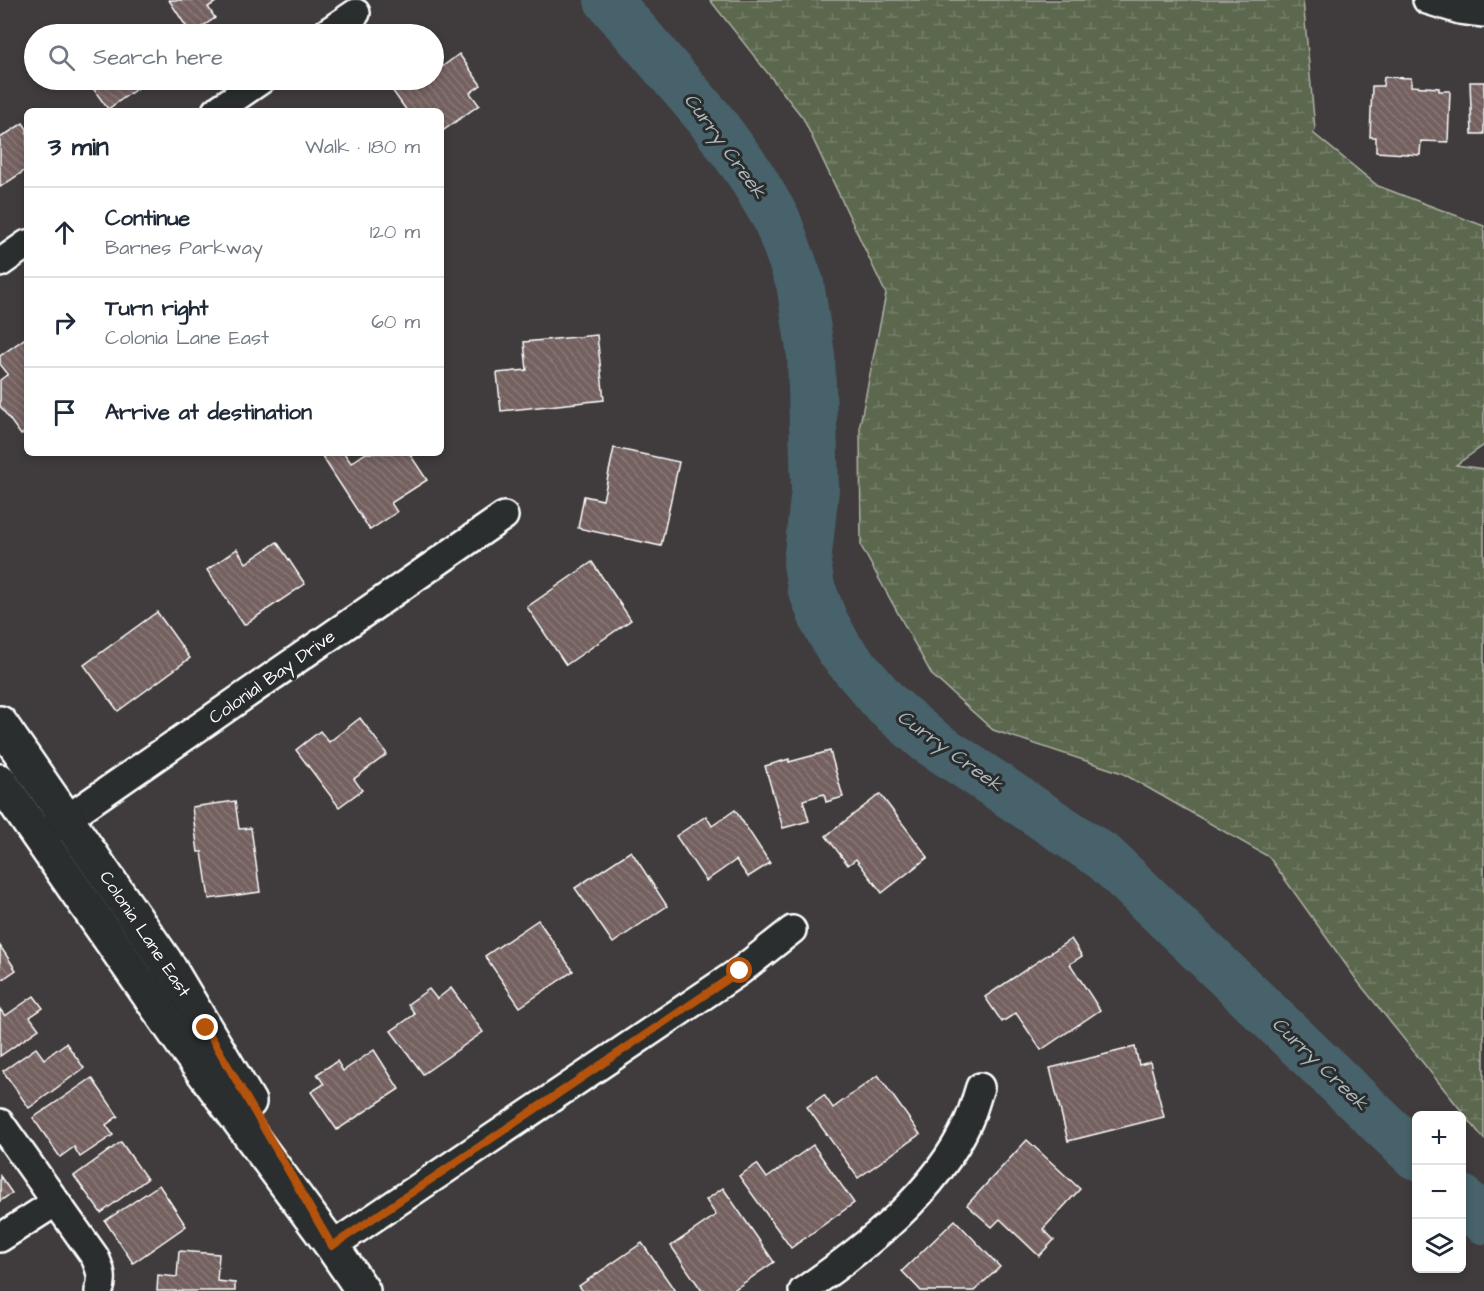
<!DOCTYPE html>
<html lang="en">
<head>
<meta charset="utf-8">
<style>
  :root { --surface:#fff; --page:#f6f6f7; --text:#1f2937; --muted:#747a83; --line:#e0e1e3 }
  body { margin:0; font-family:"Architects Daughter",sans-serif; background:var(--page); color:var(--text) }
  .controls { position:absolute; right:18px; bottom:18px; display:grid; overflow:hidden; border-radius:9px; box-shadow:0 3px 9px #0003 }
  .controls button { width:54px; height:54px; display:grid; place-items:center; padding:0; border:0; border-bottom:2px solid var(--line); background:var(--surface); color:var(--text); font:30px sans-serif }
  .stop { position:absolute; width:18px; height:18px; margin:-14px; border:4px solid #b45309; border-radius:50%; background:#fff }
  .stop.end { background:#b45309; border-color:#fff; box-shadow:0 2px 6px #0008 }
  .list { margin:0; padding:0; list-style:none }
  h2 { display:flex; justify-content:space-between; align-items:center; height:78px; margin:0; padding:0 24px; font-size:26px }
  h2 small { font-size:20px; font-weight:400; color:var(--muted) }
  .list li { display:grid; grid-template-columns:39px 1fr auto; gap:18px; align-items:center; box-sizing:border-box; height:90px; padding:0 24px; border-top:2px solid var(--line) }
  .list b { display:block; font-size:22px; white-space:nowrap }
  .list p { margin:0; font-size:20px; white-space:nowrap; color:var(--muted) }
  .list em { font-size:20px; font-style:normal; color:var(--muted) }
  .icon { flex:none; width:33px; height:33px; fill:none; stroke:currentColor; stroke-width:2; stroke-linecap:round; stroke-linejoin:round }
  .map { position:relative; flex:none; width:1484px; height:1291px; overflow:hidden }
  .search { position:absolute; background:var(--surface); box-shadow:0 3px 9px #0003; left:24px; top:24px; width:420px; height:66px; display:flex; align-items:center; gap:15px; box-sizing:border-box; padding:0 21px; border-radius:33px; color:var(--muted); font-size:22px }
  .panel { position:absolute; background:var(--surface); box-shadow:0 3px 9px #0003; left:24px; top:108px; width:420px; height:348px; border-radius:9px }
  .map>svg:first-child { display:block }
  .wetland { fill:url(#wetland-marsh); stroke:#aeb3a6; stroke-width:1.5 }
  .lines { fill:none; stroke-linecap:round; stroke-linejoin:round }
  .river { stroke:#47626b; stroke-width:48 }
  .building { fill:url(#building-back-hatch); stroke:#fff; stroke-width:1.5 }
  .street-casing { stroke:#fff; stroke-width:32 }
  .secondary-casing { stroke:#fff; stroke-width:38 }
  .street { stroke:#2a2d2e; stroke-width:27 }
  .secondary { stroke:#2a2d2e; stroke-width:33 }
  .route { stroke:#b45309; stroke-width:8 }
  .labels { text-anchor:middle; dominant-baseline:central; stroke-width:6; stroke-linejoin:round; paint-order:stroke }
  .street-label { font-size:18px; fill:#fff; stroke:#2a2d2e }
  .water-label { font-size:20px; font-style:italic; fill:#acb8bc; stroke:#2a2d2e }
</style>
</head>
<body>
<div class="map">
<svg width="1484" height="1291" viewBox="0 0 1484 1291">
  <defs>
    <pattern id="wetland-marsh" width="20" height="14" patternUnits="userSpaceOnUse" patternTransform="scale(1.5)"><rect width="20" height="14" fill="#5c674e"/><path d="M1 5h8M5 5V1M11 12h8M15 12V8" fill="none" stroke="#747e69"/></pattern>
    <pattern id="building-back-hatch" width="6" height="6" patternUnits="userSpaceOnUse" patternTransform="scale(1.5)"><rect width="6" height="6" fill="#73605f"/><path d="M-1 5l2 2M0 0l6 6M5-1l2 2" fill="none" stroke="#887877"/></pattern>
  </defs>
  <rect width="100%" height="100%" fill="#403c3d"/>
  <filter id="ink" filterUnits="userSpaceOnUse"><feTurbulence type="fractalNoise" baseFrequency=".0167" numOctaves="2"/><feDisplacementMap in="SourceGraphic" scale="12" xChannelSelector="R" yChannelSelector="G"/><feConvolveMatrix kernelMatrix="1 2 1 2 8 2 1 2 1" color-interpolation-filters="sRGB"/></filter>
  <g filter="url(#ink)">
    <path class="wetland" d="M710,0H1303L1315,129L1313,133L1378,186L1484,226V445L1456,465L1484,469V1139L1359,983L1269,857L1122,773L993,730L932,675L861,546L860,424L886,294L803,118Z"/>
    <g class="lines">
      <g class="river">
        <path d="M608,0L710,119L749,172L777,220L800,283L811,355L815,489L807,563L811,587L824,621L840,650L886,704L928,740L1105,858L1416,1156"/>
        <path d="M1462,1199L1484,1220"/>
      </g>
    </g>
    <g class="building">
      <path d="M169,0H219L208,7L215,18L191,34Z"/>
      <path d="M459,54L481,85L470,93L479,105L441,132V111H407L385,80H434V73Z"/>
      <path d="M1384,77L1411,78V86L1439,88V91H1450L1448,142L1421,141L1420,155L1376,152V137H1370L1372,86H1383Z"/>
      <path d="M87,80H149L108,109Z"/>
      <path d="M1470,82H1484V134H1472Z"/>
      <path d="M23,123L27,129V169L0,187V138Z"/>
      <path d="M597,335L604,400L501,411L497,373L527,370L524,342Z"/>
      <path d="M27,337V430L21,435L0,406V380L8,374L0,364V356Z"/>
      <path d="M614,448L679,462L661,546L578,528L584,496L603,500Z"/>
      <path d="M327,453H344L351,463L366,453H409L427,480L391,503L397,512L370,530L322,456Z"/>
      <path d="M277,542L305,584L244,625L207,570L237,549L246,563Z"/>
      <path d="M592,562L631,620L566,665L527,607Z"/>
      <path d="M157,612L190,658L118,711L84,665Z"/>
      <path d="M360,718L387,754L354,779L362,790L339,807L296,750L320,731L329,742Z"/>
      <path d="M830,751L843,797L826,802L824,794L803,800L809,821L783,828L765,766L789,759V762Z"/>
      <path d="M880,794L928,857L882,893L856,859L848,865L826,836Z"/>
      <path d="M235,801L239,829L251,828L260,892L209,899L202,852H198L192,807Z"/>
      <path d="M735,810L770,863L748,877L736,860L706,881L676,836L706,816L712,826Z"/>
      <path d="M631,851L667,906L613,943L575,888Z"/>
      <path d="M538,920L573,971L520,1007L485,956Z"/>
      <path d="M1071,939L1082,956L1070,964L1100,1010L1041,1050L1016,1013L1002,1022L985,997Z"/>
      <path d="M0,946L16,970L0,981Z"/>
      <path d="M451,988L483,1032L423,1074L391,1031L415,1014L408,1004L429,989L437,999Z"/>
      <path d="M34,996L43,1008L30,1017L39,1029L0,1056V1009L5,1016Z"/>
      <path d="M66,1043L84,1068L29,1108L3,1071L36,1048L44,1059Z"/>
      <path d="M1135,1047L1139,1065L1150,1062L1164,1117L1068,1141L1050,1068Z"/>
      <path d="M374,1050L399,1089L337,1130L311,1092L324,1084L317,1074L337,1061L343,1071Z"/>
      <path d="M878,1075L920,1134L858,1178L807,1107L824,1095L833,1108Z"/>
      <path d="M92,1078L118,1116L106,1125L113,1135L80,1157L74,1147L60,1157L33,1118Z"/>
      <path d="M1027,1140L1080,1189L1043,1229L1054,1240L1039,1256L1000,1219L992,1227L967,1205Z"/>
      <path d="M121,1142L147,1179L101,1213L74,1176Z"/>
      <path d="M813,1145L854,1203L791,1248L739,1176L757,1164L767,1178Z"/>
      <path d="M0,1176L12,1193L0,1201Z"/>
      <path d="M159,1185L186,1226L133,1263L105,1221Z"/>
      <path d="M723,1188L774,1262L732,1291H702L671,1246L716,1215L706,1200Z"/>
      <path d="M955,1220L1000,1267L974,1291H921L902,1271Z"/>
      <path d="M642,1243L675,1291H583L579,1286Z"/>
      <path d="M179,1251L219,1254L217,1281L235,1283V1291H157L158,1275L177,1277Z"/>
    </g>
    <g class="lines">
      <g class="street-casing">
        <g id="street">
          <path d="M1427,0L1460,10L1484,13"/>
          <path d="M325,34L356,13"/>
          <path d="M216,111L261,80"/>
          <path d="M0,263L27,244"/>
          <path d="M49,831L504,516"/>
          <path d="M0,1123L95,1257C100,1269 104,1278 99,1291"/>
          <path d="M0,1238L56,1202"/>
          <path d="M332,1246L740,971L792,930"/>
          <path d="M803,1291C866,1247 935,1194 968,1122C973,1111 976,1099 980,1087"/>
        </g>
      </g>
      <g class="secondary-casing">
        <g id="secondary">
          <path d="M0,723L165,961L249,1102"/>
          <path d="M0,781L187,1050L332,1246L363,1291"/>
        </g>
      </g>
      <use href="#street" class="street"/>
      <use href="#secondary" class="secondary"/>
    </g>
  </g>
  <g class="lines" filter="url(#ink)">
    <path class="route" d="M206,1028L332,1246L740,971"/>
  </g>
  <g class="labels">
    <g class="street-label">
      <text transform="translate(272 677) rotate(-35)">Colonial Bay Drive</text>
      <text transform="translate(145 934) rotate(56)">Colonia Lane East</text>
    </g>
    <g class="water-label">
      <text transform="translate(725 146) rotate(54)">Curry Creek</text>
      <text transform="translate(950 751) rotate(36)">Curry Creek</text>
      <text transform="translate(1320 1064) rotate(44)">Curry Creek</text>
    </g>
  </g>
</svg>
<div class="controls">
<button>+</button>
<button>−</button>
<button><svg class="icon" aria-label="layers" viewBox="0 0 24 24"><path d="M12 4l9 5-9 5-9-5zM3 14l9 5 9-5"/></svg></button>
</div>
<div class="stop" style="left:740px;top:971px"></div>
<div class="stop end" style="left:206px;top:1028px"></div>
<div class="search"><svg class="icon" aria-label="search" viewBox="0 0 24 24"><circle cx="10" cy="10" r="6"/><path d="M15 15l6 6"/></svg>Search here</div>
<section class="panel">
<h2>3 min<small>Walk · 180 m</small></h2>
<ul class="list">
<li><svg class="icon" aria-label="ahead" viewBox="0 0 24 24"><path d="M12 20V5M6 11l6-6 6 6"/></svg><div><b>Continue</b><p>Barnes Parkway</p></div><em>120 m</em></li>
<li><svg class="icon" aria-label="right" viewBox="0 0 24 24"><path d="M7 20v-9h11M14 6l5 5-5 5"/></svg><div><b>Turn right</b><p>Colonia Lane East</p></div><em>60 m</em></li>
<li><svg class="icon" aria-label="arrive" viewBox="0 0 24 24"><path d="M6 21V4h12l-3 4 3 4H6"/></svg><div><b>Arrive at destination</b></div></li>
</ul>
</section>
</div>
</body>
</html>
